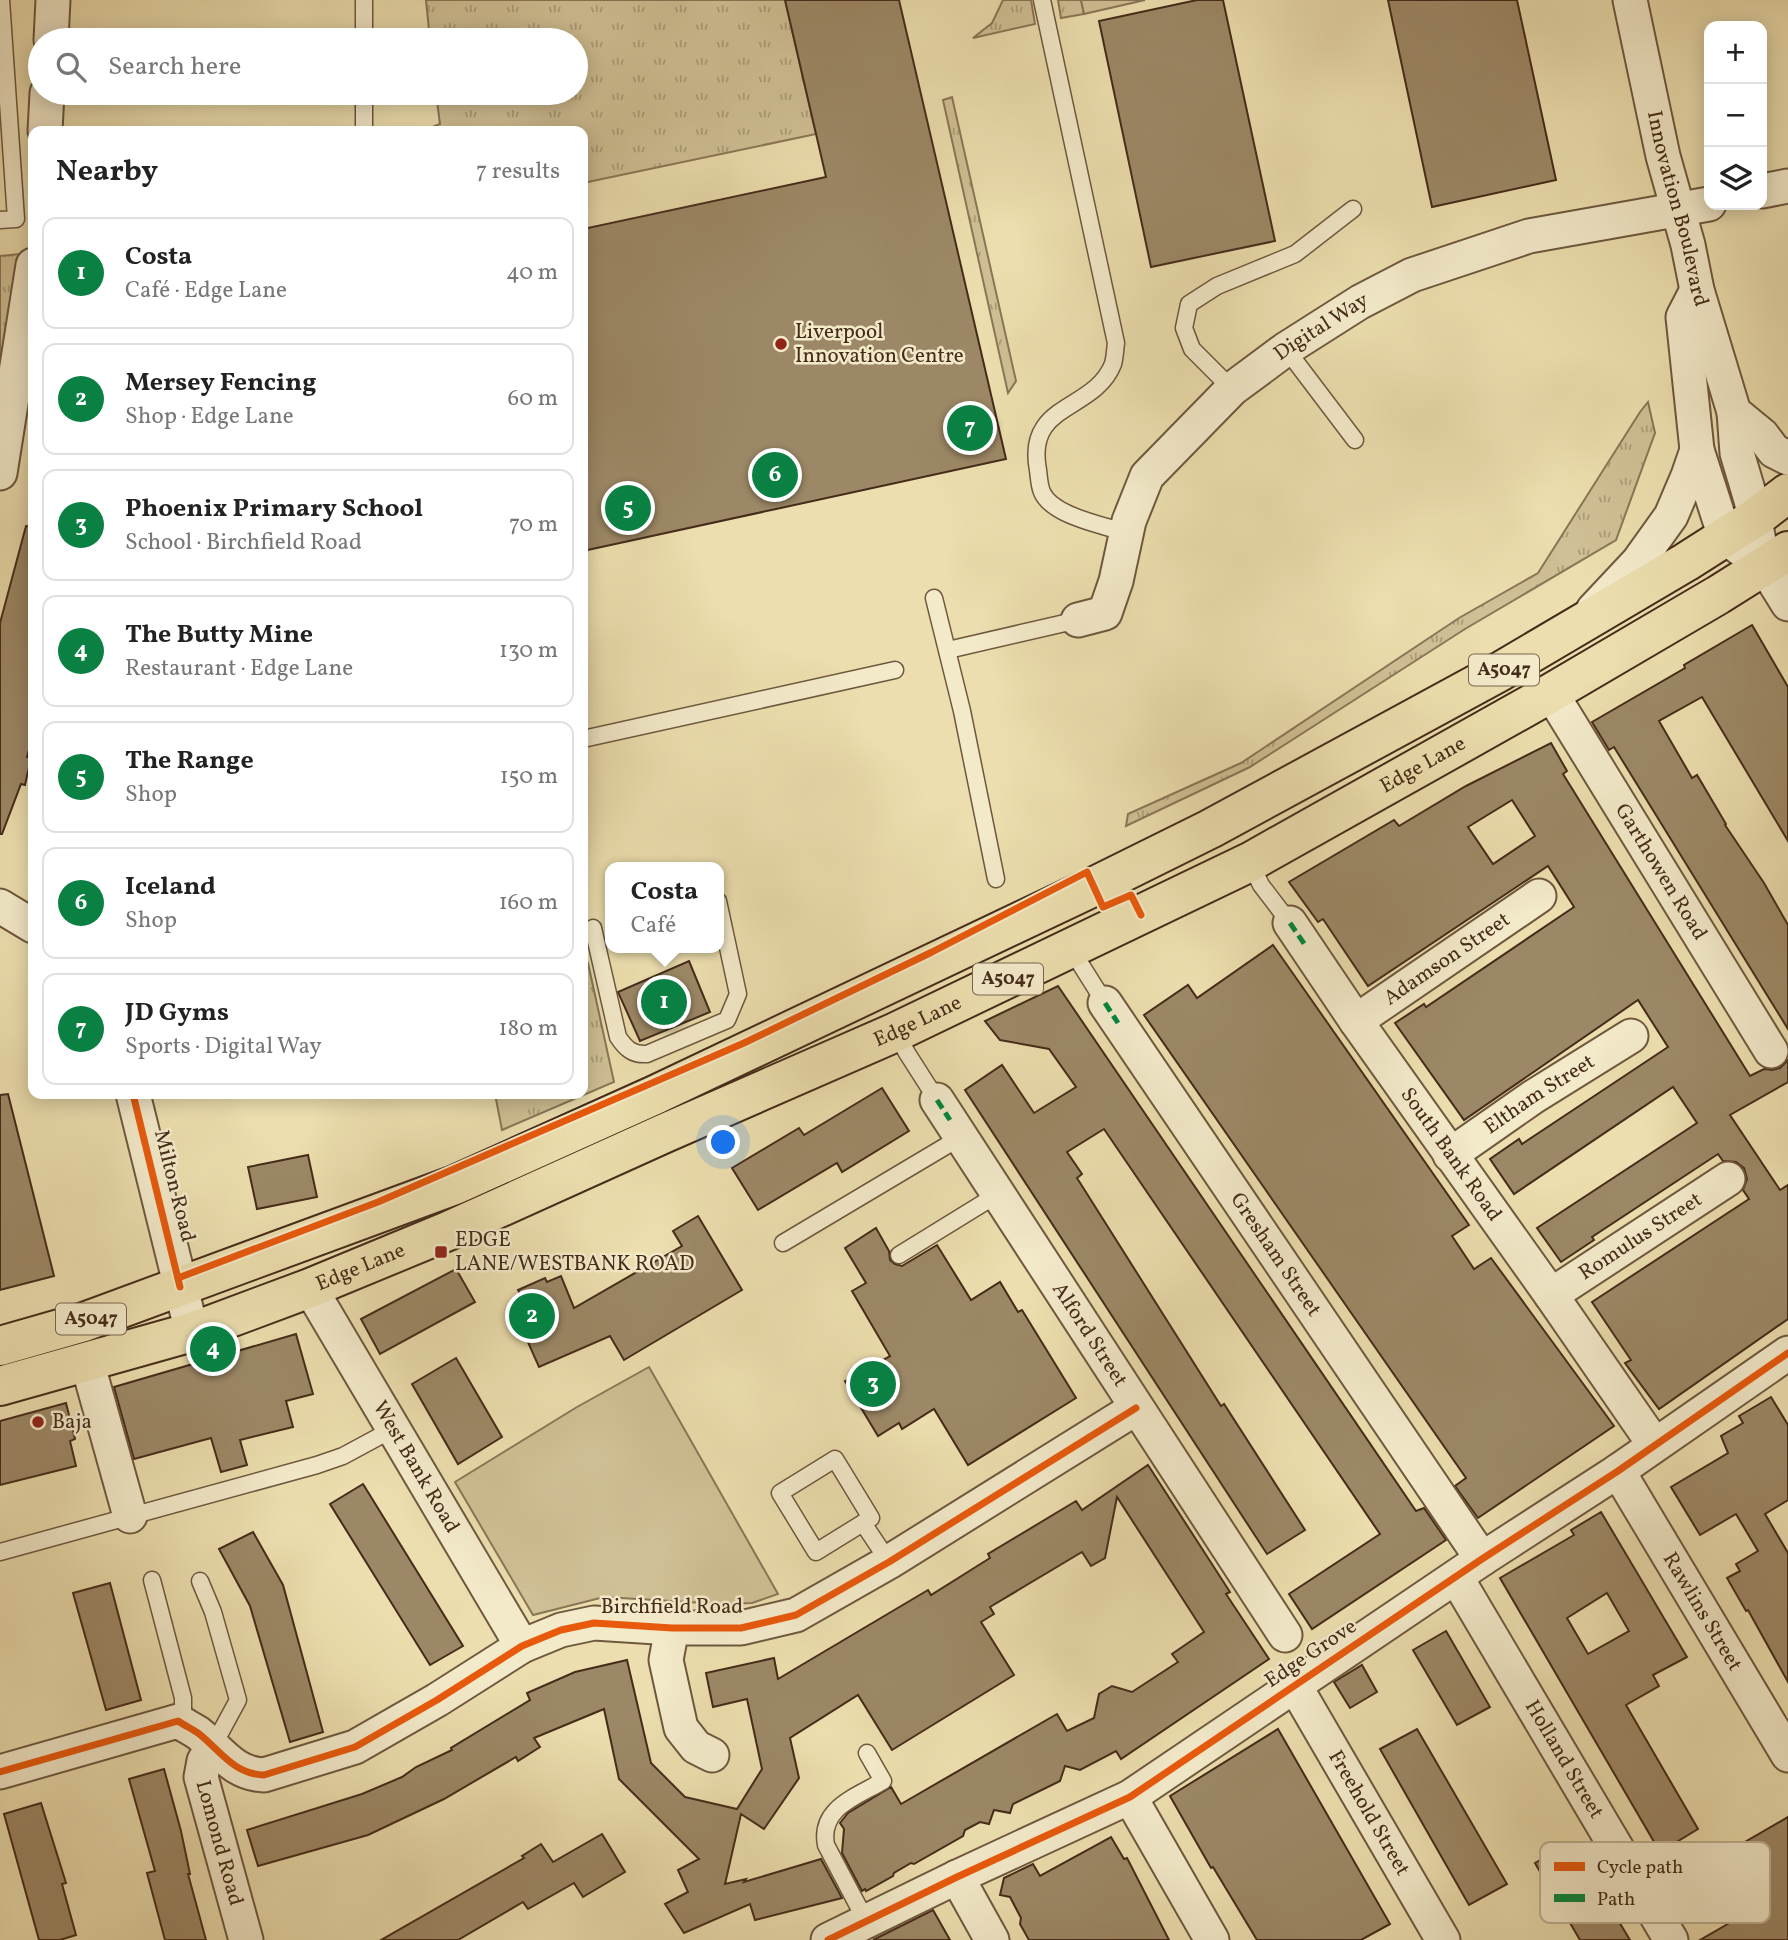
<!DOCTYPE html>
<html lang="en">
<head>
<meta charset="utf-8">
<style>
  :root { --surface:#fff; --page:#f2f2f2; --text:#222; --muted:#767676; --line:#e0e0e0; --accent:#0b8043 }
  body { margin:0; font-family:Vollkorn,serif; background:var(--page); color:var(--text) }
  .controls { position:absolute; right:21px; top:21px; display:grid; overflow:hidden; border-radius:14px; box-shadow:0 4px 18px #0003 }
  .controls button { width:63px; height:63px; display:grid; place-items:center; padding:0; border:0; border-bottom:2px solid var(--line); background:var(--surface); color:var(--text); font:35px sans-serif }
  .you { position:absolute; left:724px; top:1143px; width:24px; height:24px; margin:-18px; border:5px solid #fff; border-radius:50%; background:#1a73e8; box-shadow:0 0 0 10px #1a73e833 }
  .badge { display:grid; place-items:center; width:46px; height:46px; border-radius:50%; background:var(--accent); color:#fff; font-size:23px; font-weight:700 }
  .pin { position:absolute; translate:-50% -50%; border:4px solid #fff; box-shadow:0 2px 7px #0006 }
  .popup { position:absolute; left:605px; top:862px; width:119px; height:91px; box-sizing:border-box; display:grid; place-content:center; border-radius:14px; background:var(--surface); filter:drop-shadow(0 2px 5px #0005); font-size:23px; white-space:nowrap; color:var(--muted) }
  .popup b { font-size:26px; color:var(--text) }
  .popup::after { content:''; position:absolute; left:50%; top:100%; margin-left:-14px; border:14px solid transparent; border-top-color:var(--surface) }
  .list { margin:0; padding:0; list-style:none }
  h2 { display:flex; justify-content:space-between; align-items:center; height:91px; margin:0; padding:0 28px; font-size:30px }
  h2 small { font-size:23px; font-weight:400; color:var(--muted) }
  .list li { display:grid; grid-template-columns:46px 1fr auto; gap:21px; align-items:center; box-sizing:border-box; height:112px; margin:0 14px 14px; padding:0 14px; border:2px solid var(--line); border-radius:14px }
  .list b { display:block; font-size:26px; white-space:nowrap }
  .list p { margin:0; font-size:23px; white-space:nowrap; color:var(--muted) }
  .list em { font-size:23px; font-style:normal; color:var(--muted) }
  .icon { flex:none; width:38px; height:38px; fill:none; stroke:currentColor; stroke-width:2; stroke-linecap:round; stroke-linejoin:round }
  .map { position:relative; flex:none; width:1788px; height:1940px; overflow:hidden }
  .search { position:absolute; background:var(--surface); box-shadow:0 4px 18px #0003; left:28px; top:28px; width:560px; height:77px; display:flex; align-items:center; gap:18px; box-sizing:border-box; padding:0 24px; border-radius:38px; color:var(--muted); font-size:26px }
  .panel { position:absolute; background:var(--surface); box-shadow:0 4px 18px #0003; left:28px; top:126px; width:560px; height:973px; border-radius:14px }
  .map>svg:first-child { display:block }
  .grass { fill:url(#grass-tufts); stroke:#8a7657; stroke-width:2 }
  .park { fill:#d0c095; stroke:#8a7657; stroke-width:2 }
  .building { fill:#9c8866; stroke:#452b19; stroke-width:2; fill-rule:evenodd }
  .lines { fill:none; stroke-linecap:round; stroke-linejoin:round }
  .lane-casing { stroke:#6f583e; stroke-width:19 }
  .street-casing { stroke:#6f583e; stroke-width:37 }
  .highway-casing { stroke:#452b19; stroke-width:42 }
  .lane { stroke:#f3eaca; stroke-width:16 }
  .street { stroke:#f3eaca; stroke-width:33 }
  .highway { stroke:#ecdeae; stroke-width:38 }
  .quiet { stroke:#00873e; stroke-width:5; stroke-dasharray:10 5; stroke-linecap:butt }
  .cycleway-casing { stroke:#f3eaca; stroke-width:11 }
  .cycleway { stroke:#e8590c; stroke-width:7 }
  .poi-dot { fill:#8f2418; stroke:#f3eaca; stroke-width:2.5 }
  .labels { text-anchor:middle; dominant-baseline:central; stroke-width:5; stroke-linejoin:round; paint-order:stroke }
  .shield { fill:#f3eaca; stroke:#79644e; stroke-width:2 }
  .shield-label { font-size:19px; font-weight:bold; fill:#452b19 }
  .street-label { font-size:21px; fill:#452b19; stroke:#f3eaca }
  .poi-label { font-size:21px; fill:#452b19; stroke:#f3eaca; text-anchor:start }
  .key { fill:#f3eaca; stroke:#bfb195; stroke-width:2 }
  .key-label { font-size:19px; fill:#452b19 }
</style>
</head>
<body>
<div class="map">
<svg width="1788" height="1940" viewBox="0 0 1788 1940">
  <defs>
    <pattern id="grass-tufts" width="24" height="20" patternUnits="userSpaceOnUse" patternTransform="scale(1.75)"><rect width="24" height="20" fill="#d0c095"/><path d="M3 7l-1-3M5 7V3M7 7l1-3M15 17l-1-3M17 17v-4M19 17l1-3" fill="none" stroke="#ab9c79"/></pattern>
  </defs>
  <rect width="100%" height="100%" fill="#ecdeae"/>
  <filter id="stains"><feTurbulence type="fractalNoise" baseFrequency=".00286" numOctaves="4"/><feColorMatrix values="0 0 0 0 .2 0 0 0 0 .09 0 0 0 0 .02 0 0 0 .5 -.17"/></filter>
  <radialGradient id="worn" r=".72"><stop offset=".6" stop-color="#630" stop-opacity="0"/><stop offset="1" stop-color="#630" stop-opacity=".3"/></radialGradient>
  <g class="grass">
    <path d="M426,0H785L816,134L583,183V131H422L440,124L436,93H576V40H430Z"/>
    <path d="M1003,0H1031L1035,24L973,38L992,23Z"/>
    <path d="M1058,0H1081L1084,14L1061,18Z"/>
    <path d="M952,97L1016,381L1008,393L943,100Z"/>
    <path d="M20,254L0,375V256Z"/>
    <path d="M1648,402L1655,433L1616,540L1465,629L1250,767L1126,826L1128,814L1241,763L1459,618L1538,573L1640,412Z"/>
    <path d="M588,963L614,1082L502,1130L495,1094H583V964Z"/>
  </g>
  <g class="park">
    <path d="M1081,0H1145L1084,14Z"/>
    <path d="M649,1367L778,1594L752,1603L721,1604L604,1597L533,1615L455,1482L577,1407Z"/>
  </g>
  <g class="building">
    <path d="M785,0H899L1006,459L583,551V229L826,177Z"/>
    <path d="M1197,0H1223L1275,241L1151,267L1099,21Z"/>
    <path d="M1388,0H1517L1556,180L1432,207Z"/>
    <path d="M26,526L33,527V735L27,757L31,758L25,785L21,784L2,834H0V623Z"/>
    <path d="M1752,625L1788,687V841L1702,697L1659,721L1692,778L1697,775L1726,824L1725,825L1764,883L1788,925V1029L1614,747L1609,750L1592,722L1685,668L1684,665Z"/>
    <path d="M1551,743L1567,771L1563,774L1750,1076L1764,1069L1772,1070L1780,1068L1788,1060V1082L1730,1115L1780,1190L1788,1185V1319L1659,1409L1625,1363L1631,1360L1592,1302L1749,1199L1743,1190L1747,1179L1744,1168L1736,1162L1723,1161L1718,1154L1592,1237L1594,1240L1561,1262L1537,1228L1697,1123L1673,1087L1514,1194L1490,1159L1519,1139L1522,1144L1668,1047L1638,1000L1464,1120L1395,1023L1424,1004L1426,1007L1574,907L1548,866L1368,986L1323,919L1318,922L1289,882L1394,820L1399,826L1466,786ZM1512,800L1535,836L1493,864L1468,827Z"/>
    <path d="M1273,945L1469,1225L1452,1236L1474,1269L1491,1258L1614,1426L1478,1518L1455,1486L1466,1478L1144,1015L1188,985L1197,998Z"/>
    <path d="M689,961L710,1012L640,1041L618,992Z"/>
    <path d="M1058,986L1416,1511L1424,1508L1446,1540L1312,1629L1289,1594L1380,1534L1104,1129L1067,1152L1082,1174L1077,1178L1221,1406L1224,1404L1305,1530L1267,1554L965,1090L1002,1065L1034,1113L1076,1087L1049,1049L1000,1040L985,1021Z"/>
    <path d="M882,1088L909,1131L842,1172L837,1163L758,1210L732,1168L799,1128L804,1135Z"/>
    <path d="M8,1094L54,1276L0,1290V1095Z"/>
    <path d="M308,1155L317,1197L257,1209L248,1167Z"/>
    <path d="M698,1216L742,1290L624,1360L610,1336L539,1367L519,1322L532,1314L518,1290L545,1278L547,1282L561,1276L574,1308L682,1246L673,1231Z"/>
    <path d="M876,1228L889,1251L890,1260L895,1264L902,1266L937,1245L971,1300L1000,1282L1018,1312L1022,1310L1076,1398L968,1465L934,1409L902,1429L899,1423L878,1436L845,1381L890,1356L852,1291L866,1283L845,1248Z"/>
    <path d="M456,1269L475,1302L380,1354L361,1319Z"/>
    <path d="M296,1334L313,1394L286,1401L293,1427L240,1440L247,1465L221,1472L211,1438L134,1459L114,1387Z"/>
    <path d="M456,1358L502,1437L458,1464L412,1384Z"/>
    <path d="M1771,1397L1788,1425V1500L1765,1514L1788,1553V1682L1748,1610L1746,1611L1727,1578L1740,1571L1736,1564L1758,1551L1736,1514L1700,1535L1671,1487L1728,1453L1721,1436L1743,1423L1739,1416Z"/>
    <path d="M66,1403L75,1439L70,1441L76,1466L0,1485V1421Z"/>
    <path d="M1148,1465L1230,1592L1226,1594L1269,1659L1121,1759L1116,1751L1080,1770L1065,1766L1060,1781L1013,1804L1010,1813L994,1810L989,1824L980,1822L965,1830L963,1836L914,1864L911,1863L894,1873L893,1876L866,1891L865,1889L862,1891L842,1853L844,1829L840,1823L848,1813L891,1787L901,1804L1057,1714L1067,1731L1094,1718L1099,1694L1112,1686L1132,1692L1178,1662L1172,1654L1204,1632L1117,1497L1105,1558L1091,1566L1082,1552L990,1607L994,1614L981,1622L1014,1675L892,1750L858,1695L790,1738L799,1778L764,1829L741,1814L725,1884L746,1879L744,1882L821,1859L842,1898L755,1920L750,1904L684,1933L665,1904L688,1892L678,1870L699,1859L619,1779L604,1709L534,1738L540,1747L518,1761L516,1757L444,1799L368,1835L258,1866L247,1830L362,1794L402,1777L416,1767L452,1750L451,1748L530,1700L527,1693L575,1672L627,1660L651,1763L685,1797L737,1809L762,1769L747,1699L713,1707L706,1673L774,1658L778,1679L928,1590L931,1595L990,1558L988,1554L1076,1501L1082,1510Z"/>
    <path d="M363,1484L463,1646L430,1665L330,1504Z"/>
    <path d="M1601,1512L1687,1657L1653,1675L1659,1686L1626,1705L1698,1829L1660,1852L1500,1578L1574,1535L1571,1530ZM1607,1593L1629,1631L1588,1654L1567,1618Z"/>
    <path d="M253,1532L283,1585L323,1732L290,1742L250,1606L219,1549Z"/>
    <path d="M110,1583L141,1700L106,1710L73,1593Z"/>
    <path d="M1446,1631L1490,1707L1457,1725L1413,1650Z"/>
    <path d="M1362,1665L1377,1692L1350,1708L1334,1682Z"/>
    <path d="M1278,1729L1390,1924L1361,1940H1257L1213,1867L1211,1868L1170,1796Z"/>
    <path d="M1417,1729L1507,1884L1469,1905L1380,1749Z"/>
    <path d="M164,1769L181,1831L190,1874H188L206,1940H165L147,1873L155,1871L129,1779Z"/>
    <path d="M41,1803L66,1883L62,1884L76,1935L60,1940H39L4,1814Z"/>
    <path d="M1788,1817V1940H1700L1738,1918L1705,1865Z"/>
    <path d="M602,1834L625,1872L583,1897L574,1883L528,1909L523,1902L458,1940H381L524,1858L522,1856L541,1844L553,1862Z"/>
    <path d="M1111,1837L1124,1859L1127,1858L1169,1940H1029L1020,1924L1021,1918L1010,1897L1000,1895L1004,1878L1033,1864L1040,1876Z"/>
    <path d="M1571,1842L1630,1940H1580L1535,1863Z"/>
    <path d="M933,1910L950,1940H873Z"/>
  </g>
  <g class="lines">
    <g class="lane-casing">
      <g id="lane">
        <path d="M1042,0L1116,343C1115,350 1115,357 1113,364C1094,412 1025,402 1038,470C1039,477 1039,485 1042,492C1052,516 1103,525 1127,533"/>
        <path d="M364,40V0"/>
        <path d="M364,131V93"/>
        <path d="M0,220L16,219L1,0"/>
        <path d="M1286,349L1355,440"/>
        <path d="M1232,389L1192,349L1184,328L1189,304L1217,286L1295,254L1353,209"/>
        <path d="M934,598L962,711L996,879"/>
        <path d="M948,650L1078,620"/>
        <path d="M583,739L895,670"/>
        <path d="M1250,862L1261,885L1290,923"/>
        <path d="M593,928L618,1037C626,1049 633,1055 647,1054L727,1020L738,994L718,901"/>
        <path d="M1071,949L1105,1003"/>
        <path d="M896,1032L907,1053L937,1100"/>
        <path d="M783,1243L961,1137"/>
        <path d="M899,1255L998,1194"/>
        <path d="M835,1459L871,1518L816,1552L780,1493Z"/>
        <path d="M863,1523L889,1562"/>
        <path d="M0,1552L317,1465L343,1456L393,1429"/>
        <path d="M152,1580L183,1698V1711L178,1721"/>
        <path d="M200,1581L213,1612L238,1700L212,1748"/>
        <path d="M866,1921L826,1845C819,1808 856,1797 883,1781L867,1753"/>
      </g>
    </g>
    <g class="street-casing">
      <g id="street">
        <path id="s1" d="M1630,0L1663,156L1688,245L1697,290L1734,412L1762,435L1774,451L1788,458"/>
        <path d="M51,40L53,0"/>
        <path d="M45,131L47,93"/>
        <path d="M1762,191L1788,186"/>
        <path d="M1734,412L1737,453L1751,500L1759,541"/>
        <path d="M1697,450L1725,537L1765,567L1788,604"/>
        <path d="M0,473L33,265"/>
        <path d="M1593,610L1638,562L1671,516L1688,476L1697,450L1683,317L1697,290"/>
        <path id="s2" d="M1078,620L1105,613L1116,581L1129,521L1147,476L1232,389L1286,349L1360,302L1412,275L1529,236L1709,204"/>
        <path id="s3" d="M1551,693L1771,1051"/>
        <path d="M0,906L33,926"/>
        <path id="s4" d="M1290,923L1356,1021L1551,1295L1654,1444"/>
        <path id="s5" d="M1105,1003L1482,1559"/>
        <path id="s6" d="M1356,1021L1539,896"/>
        <path d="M133,1094L192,1332"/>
        <path id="s7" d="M937,1100L1285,1635"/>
        <path id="s8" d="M1450,1155L1533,1097L1631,1036"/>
        <path id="s9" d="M310,1288L522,1646"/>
        <path id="s10" d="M1551,1295L1728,1179"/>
        <path d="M87,1362L130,1516"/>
        <path id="s11" d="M1618,1471L1788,1755"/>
        <path id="s12" d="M1456,1577L1671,1940"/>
        <path d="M672,1628L666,1660L681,1728L696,1747L712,1755"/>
        <path id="s13" d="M1295,1686L1443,1940"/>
        <path id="s14" d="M212,1748L204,1761L201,1777L246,1940"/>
        <path d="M0,1772L178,1721C184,1725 192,1729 198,1733C220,1750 233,1774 264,1775L355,1747L437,1700L522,1646L561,1630L594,1623L672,1628H741L796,1615L889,1562L1136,1408"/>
        <path d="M1130,1797L1212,1940"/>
        <path d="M957,1877L992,1940"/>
        <path d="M828,1940L957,1877L1130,1797L1482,1559L1618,1471L1788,1353"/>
      </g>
    </g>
    <g class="highway-casing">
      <g id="highway">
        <path d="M0,1346L84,1322L455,1185L655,1095L1095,886L1210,829L1501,671L1686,562L1755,518L1788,493"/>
        <path id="s15" d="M0,1386L192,1332L310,1288L448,1231L665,1133L896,1032L1250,862L1551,693L1718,595L1788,551"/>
      </g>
    </g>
    <use href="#lane" class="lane"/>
    <use href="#street" class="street"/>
    <use href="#highway" class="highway"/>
    <g class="quiet">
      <path d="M1290,923L1305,945"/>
      <path d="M1105,1003L1118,1023"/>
      <path d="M937,1100L950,1120"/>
    </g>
    <g class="cycleway-casing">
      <g id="cycleway">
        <path d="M133,1094L180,1287"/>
        <path d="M178,1278L378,1202L744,1043L932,952L1087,872L1103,907L1131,895L1141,915"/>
        <path d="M0,1772L178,1721C184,1725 192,1729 198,1733C220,1750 233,1774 264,1775L355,1747L437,1700L522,1646L561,1630L594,1623L672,1628H741L796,1615L889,1562L1136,1408"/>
        <path d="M828,1940L957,1877L1130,1797L1482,1559L1618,1471L1788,1353"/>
      </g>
    </g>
    <use href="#cycleway" class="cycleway"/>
  </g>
  <g class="poi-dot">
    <circle cx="781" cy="344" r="7"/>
    <rect x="434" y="1245" width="14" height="14" rx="3.5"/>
    <circle cx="38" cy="1422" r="7"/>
  </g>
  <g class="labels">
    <g class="shield">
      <rect x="1469" y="654.5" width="70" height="31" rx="5"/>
      <rect x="973" y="963.5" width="70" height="31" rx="5"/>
      <rect x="56" y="1303.5" width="70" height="31" rx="5"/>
    </g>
    <g class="shield-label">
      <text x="1504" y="670">A5047</text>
      <text x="1008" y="979">A5047</text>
      <text x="91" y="1319">A5047</text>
    </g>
    <g class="street-label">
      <text stroke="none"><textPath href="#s1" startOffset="214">Innovation Boulevard</textPath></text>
      <text stroke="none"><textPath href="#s2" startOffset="402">Digital Way</textPath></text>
      <text stroke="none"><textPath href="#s15" startOffset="1556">Edge Lane</textPath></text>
      <text stroke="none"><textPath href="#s3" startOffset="210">Garthowen Road</textPath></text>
      <text stroke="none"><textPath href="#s6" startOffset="110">Adamson Street</textPath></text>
      <text stroke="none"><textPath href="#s15" startOffset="989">Edge Lane</textPath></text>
      <text stroke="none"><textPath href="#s8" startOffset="108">Eltham Street</textPath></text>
      <text stroke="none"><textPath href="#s4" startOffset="282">South Bank Road</textPath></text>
      <text transform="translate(174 1186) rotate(76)">Milton Road</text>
      <text stroke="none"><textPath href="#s10" startOffset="107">Romulus Street</textPath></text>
      <text stroke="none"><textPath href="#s5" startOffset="304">Gresham Street</textPath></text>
      <text stroke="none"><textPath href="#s15" startOffset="380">Edge Lane</textPath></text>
      <text stroke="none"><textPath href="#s7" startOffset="280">Alford Street</textPath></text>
      <text stroke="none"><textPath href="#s9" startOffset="208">West Bank Road</textPath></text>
      <text x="672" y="1607">Birchfield Road</text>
      <text stroke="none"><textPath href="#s11" startOffset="164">Rawlins Street</textPath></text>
      <text transform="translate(1311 1654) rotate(-34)">Edge Grove</text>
      <text stroke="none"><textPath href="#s12" startOffset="212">Holland Street</textPath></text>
      <text stroke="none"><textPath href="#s13" startOffset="147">Freehold Street</textPath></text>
      <text stroke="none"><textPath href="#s14" startOffset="100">Lomond Road</textPath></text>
    </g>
    <g class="poi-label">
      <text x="795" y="332">Liverpool<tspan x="795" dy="24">Innovation Centre</tspan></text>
      <text x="455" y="1240">EDGE<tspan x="455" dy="24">LANE/WESTBANK ROAD</tspan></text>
      <text x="52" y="1422">Baja</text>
    </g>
  </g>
  <rect x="1540" y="1842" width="230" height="81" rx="10" class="key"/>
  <rect x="1554" y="1862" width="31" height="9" fill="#e8590c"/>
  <rect x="1554" y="1894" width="31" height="8" fill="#00873e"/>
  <g class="key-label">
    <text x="1597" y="1873">Cycle path</text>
    <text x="1597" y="1905">Path</text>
  </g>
  <rect width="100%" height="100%" filter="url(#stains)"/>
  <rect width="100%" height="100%" fill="url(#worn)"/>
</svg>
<div class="controls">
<button>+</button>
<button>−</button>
<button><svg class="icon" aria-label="layers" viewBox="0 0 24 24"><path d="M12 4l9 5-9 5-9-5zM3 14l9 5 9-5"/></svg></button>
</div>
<div class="you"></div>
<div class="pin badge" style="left:664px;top:1002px">1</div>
<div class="popup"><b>Costa</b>Café</div>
<div class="pin badge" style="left:532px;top:1316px">2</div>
<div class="pin badge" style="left:873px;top:1384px">3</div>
<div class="pin badge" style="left:213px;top:1349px">4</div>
<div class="pin badge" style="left:628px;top:508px">5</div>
<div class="pin badge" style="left:775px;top:475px">6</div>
<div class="pin badge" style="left:970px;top:428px">7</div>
<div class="search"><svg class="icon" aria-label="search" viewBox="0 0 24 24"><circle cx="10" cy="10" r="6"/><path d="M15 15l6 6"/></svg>Search here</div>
<section class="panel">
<h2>Nearby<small>7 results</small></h2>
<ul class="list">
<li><span class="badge">1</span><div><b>Costa</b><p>Café · Edge Lane</p></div><em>40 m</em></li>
<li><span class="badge">2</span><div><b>Mersey Fencing</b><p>Shop · Edge Lane</p></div><em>60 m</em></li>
<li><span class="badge">3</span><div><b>Phoenix Primary School</b><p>School · Birchfield Road</p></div><em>70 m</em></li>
<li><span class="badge">4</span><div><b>The Butty Mine</b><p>Restaurant · Edge Lane</p></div><em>130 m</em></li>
<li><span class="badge">5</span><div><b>The Range</b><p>Shop</p></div><em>150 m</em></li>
<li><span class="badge">6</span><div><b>Iceland</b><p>Shop</p></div><em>160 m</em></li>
<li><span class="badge">7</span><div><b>JD Gyms</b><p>Sports · Digital Way</p></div><em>180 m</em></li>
</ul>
</section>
</div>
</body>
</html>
